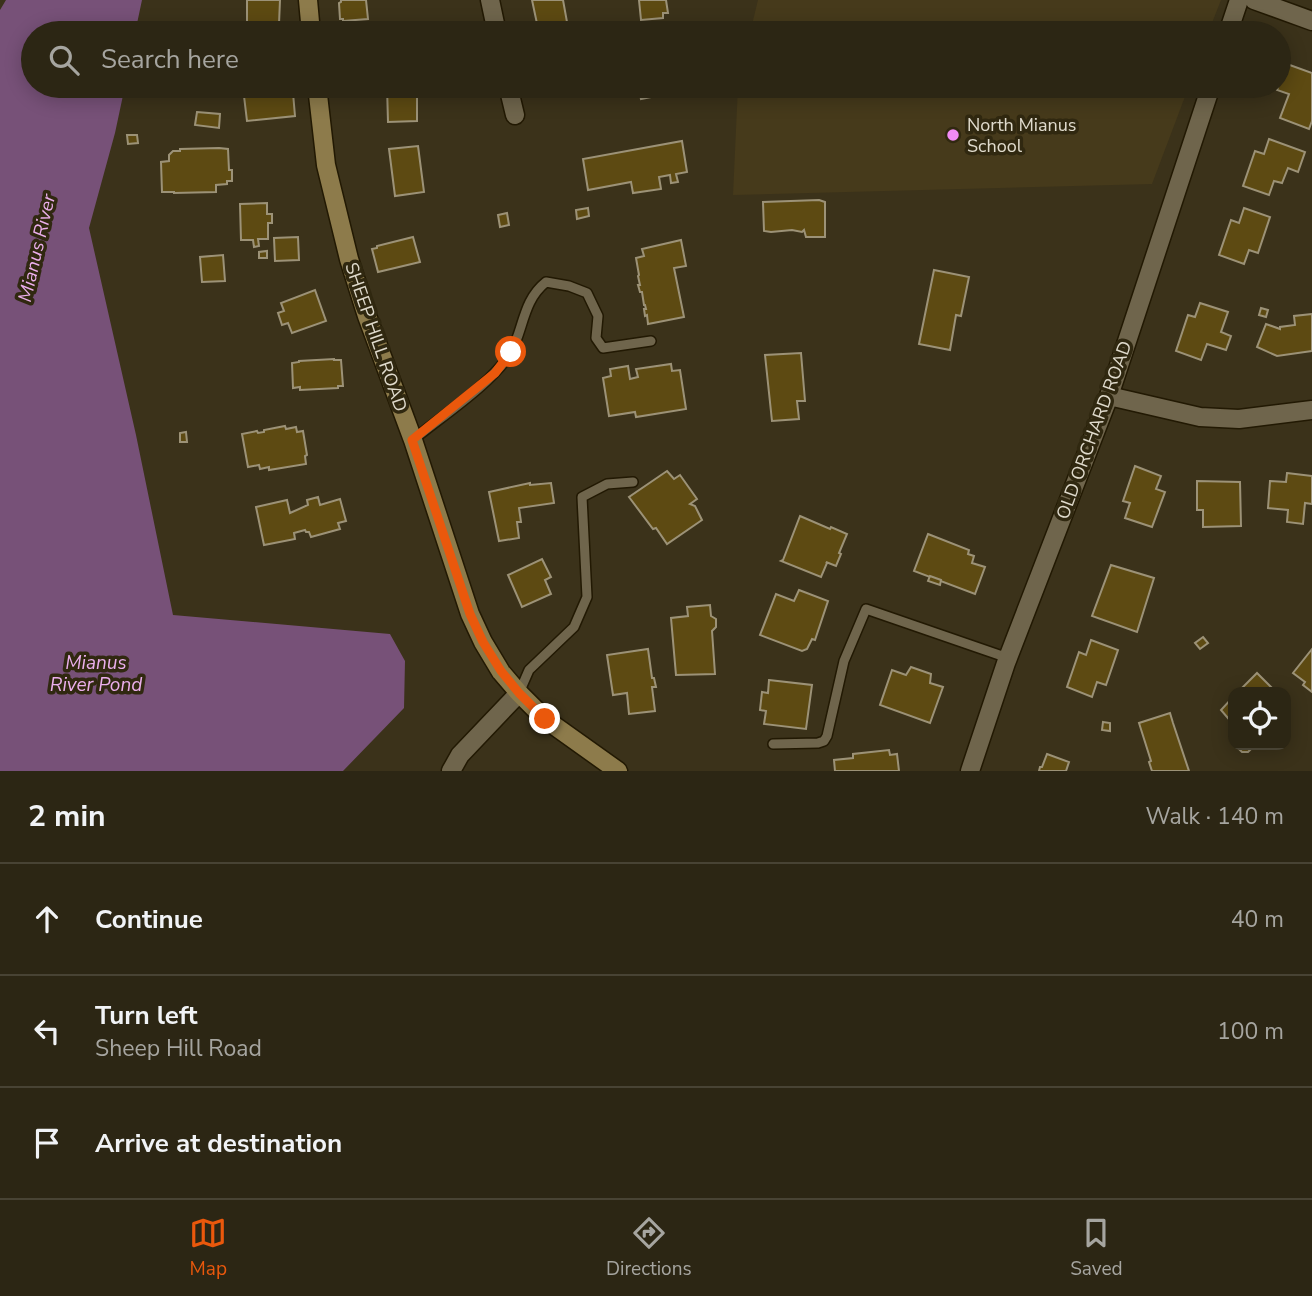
<!DOCTYPE html>
<html lang="en">
<head>
<meta charset="utf-8">
<style>
  :root { --surface:#2c2614; --page:#383222; --text:#f1f3f6; --muted:#a6a5a0; --line:#484334; --accent:#ea580c }
  body { margin:0; font-family:"Nunito Sans",sans-serif; background:var(--page); color:var(--text) }
  .controls { position:absolute; right:21px; bottom:21px; display:grid; overflow:hidden; border-radius:14px; box-shadow:0 4px 18px #0003 }
  .controls button { width:63px; height:63px; display:grid; place-items:center; padding:0; border:0; border-bottom:2px solid var(--line); background:var(--surface); color:var(--text); font:35px sans-serif }
  .stop { position:absolute; width:21px; height:21px; margin:-16px; border:5px solid #ea580c; border-radius:50%; background:#fff }
  .stop.end { background:#ea580c; border-color:#fff; box-shadow:0 2px 7px #0008 }
  .list { margin:0; padding:0; list-style:none }
  h2 { display:flex; justify-content:space-between; align-items:center; height:91px; margin:0; padding:0 28px; font-size:30px }
  h2 small { font-size:23px; font-weight:400; color:var(--muted) }
  .list li { display:grid; grid-template-columns:46px 1fr auto; gap:21px; align-items:center; box-sizing:border-box; height:112px; padding:0 28px; border-top:2px solid var(--line) }
  .list b { display:block; font-size:26px; white-space:nowrap }
  .list p { margin:0; font-size:23px; white-space:nowrap; color:var(--muted) }
  .list em { font-size:23px; font-style:normal; color:var(--muted) }
  .icon { flex:none; width:38px; height:38px; fill:none; stroke:currentColor; stroke-width:2; stroke-linecap:round; stroke-linejoin:round }
  .map { position:relative; flex:none; width:1312px; height:771px; overflow:hidden }
  .search { position:absolute; background:var(--surface); box-shadow:0 4px 18px #0003; left:21px; right:21px; top:21px; height:77px; display:flex; align-items:center; gap:18px; box-sizing:border-box; padding:0 24px; border-radius:38px; color:var(--muted); font-size:26px }
  .sheet { height:427px; background:var(--surface) }
  nav { display:flex; justify-content:space-around; align-items:center; box-sizing:border-box; height:98px; border-top:2px solid var(--line); background:var(--surface); font-size:19px; color:var(--muted) }
  nav a { display:grid; justify-items:center; gap:4px }
  nav .on { color:var(--accent) }
  .map>svg:first-child { display:block }
  .built { fill:#463a1b }
  .water { fill:#775178 }
  .building { fill:#5d4a12; stroke:#9c9277; stroke-width:2 }
  .lines { fill:none; stroke-linecap:round; stroke-linejoin:round }
  .lane-casing { stroke:#221903; stroke-width:12 }
  .street-casing { stroke:#221903; stroke-width:21 }
  .secondary-casing { stroke:#221903; stroke-width:21 }
  .lane { stroke:#6f654c; stroke-width:9 }
  .street { stroke:#6f654c; stroke-width:18 }
  .secondary { stroke:#8d7b4b; stroke-width:18 }
  .route { stroke:#ea580c; stroke-width:9 }
  .poi-dot { fill:#f18bf5; stroke:#302810; stroke-width:2.5 }
  .labels { text-anchor:middle; dominant-baseline:central; stroke-width:7; stroke-linejoin:round; paint-order:stroke }
  .poi-label { font-size:18px; fill:#e0dbcd; stroke:#302810; text-anchor:start }
  .street-label { font-size:18px; fill:#e0dbcd; stroke:#302810 }
  .water-label { font-size:19px; font-style:italic; fill:#ebafec; stroke:#302810 }
</style>
</head>
<body>
<div class="map">
<svg width="1312" height="771" viewBox="0 0 1312 771">
  <rect width="100%" height="100%" fill="#3b321a"/>
  <g class="built">
    <path d="M758,0H1221L1208,33H750Z"/>
    <path d="M738,86H1189L1152,184L733,195Z"/>
  </g>
  <path class="water" d="M6,0H142L135,33H33V86H125L115,133L89,228L136,435L173,615L390,634L405,661L404,708L343,771H0V10Z"/>
  <g class="building">
    <path d="M247,0H280L279,24L247,22Z"/>
    <path d="M341,0H366L368,19L343,21V19H340L339,3L341,2Z"/>
    <path d="M532,0H563L569,33H539Z"/>
    <path d="M639,0H666L668,13H663V18L641,20Z"/>
    <path d="M603,25L605,32L597,33L595,28Z"/>
    <path d="M1287,64L1312,73V121L1309,129L1280,118L1289,94L1277,90Z"/>
    <path d="M387,86H432V92H417V121L388,122Z"/>
    <path d="M528,86H545V87L528,90Z"/>
    <path d="M638,86H670L671,93L641,99Z"/>
    <path d="M293,93L295,116L247,121L244,96Z"/>
    <path d="M197,112L220,114L219,128L195,125Z"/>
    <path d="M127,135H137L138,143L128,144Z"/>
    <path d="M1269,139L1305,152L1298,172L1288,168L1282,183L1274,181L1269,195L1243,186L1255,151L1264,154Z"/>
    <path d="M682,141L687,172L676,174L678,182L671,183L670,175L659,177L661,189L633,193L631,182L588,190L583,159Z"/>
    <path d="M418,146L424,192L395,196L389,149Z"/>
    <path d="M219,148L228,149L229,170H232V181H227V184L216,185V192L174,193V192H162L161,162L169,161V155L173,151H180V149Z"/>
    <path d="M819,200L825,202V237H806L804,230L802,232L792,230L771,232L764,231L763,202Z"/>
    <path d="M267,203V214H272V223H268V239H258L259,246L254,247L253,240H241L240,204Z"/>
    <path d="M588,208L589,216L577,219L576,210Z"/>
    <path d="M1244,208L1270,217L1258,253L1249,250L1244,264L1219,255L1231,220L1239,223Z"/>
    <path d="M507,213L509,225L500,227L498,215Z"/>
    <path d="M298,237L299,260L275,261L274,238Z"/>
    <path d="M413,237L420,262L378,272L372,249L377,248V246Z"/>
    <path d="M681,240L686,266L674,268L684,317L648,324L647,315L645,316L644,309H646L645,305H644L642,292H640L638,285H640L638,276L639,275L636,258L644,256L642,249Z"/>
    <path d="M267,251V258H259V252Z"/>
    <path d="M223,255L225,281L202,282L200,257Z"/>
    <path d="M934,270L969,277L961,316L956,315L950,350L919,344Z"/>
    <path d="M315,290L326,321L292,333L288,323L282,325L278,313L284,311L281,303Z"/>
    <path d="M1200,303L1228,312L1221,332L1231,336L1226,350L1207,344L1201,360L1176,351L1188,315L1195,317Z"/>
    <path d="M1261,308L1268,310L1266,317L1259,315Z"/>
    <path d="M1312,314V351L1277,356L1257,347L1266,324L1280,329V327L1295,325L1294,316Z"/>
    <path d="M801,353L805,401H797L799,419L772,421L765,355Z"/>
    <path d="M334,359V360H341L343,386H338V388L300,390V387L293,388L292,363L299,362V361Z"/>
    <path d="M671,364L672,371L680,370L686,409L636,417L635,412L609,416L603,378L611,376L610,369L628,366L630,379L638,377L636,369Z"/>
    <path d="M285,426L286,429L296,427L297,432L303,431L307,455L305,456L306,464L269,470V467L260,469L259,465L248,467L242,434L257,431L258,433L264,432V430Z"/>
    <path d="M186,432L187,442H180V433Z"/>
    <path d="M1135,466L1161,476L1156,489L1165,492L1152,527L1125,518L1130,503L1123,501Z"/>
    <path d="M667,471L674,479L680,475L697,499L690,504L695,506L702,520L667,544L656,528L653,529L629,497Z"/>
    <path d="M1287,473L1312,476V504L1305,503L1303,524L1287,522L1288,510L1268,508L1270,481L1286,482Z"/>
    <path d="M1197,481L1240,482L1241,526L1203,527V510H1197Z"/>
    <path d="M530,483V485L551,483L554,503L519,508L521,522H517L519,538L499,541L489,492Z"/>
    <path d="M318,497L320,505L340,499L346,521L338,523L340,529L311,537L309,532H306L305,530L294,533L295,539L264,545L256,507L287,500L290,513L308,505L307,500Z"/>
    <path d="M800,516L830,529L831,527L847,534L839,553L841,554L836,566L826,562L827,563L821,577L781,561L783,560Z"/>
    <path d="M928,534L969,550L968,554L974,556L972,563L985,567L975,594L914,571Z"/>
    <path d="M542,559L551,577L545,580L551,594L522,607L508,575Z"/>
    <path d="M1111,565L1154,578L1137,632L1092,616Z"/>
    <path d="M930,576L941,580L940,585L928,581Z"/>
    <path d="M799,590L828,601L815,640L812,639L807,649L802,651L760,635L776,594L794,601Z"/>
    <path d="M710,605L711,616L716,619V627L712,631L715,674L676,675L671,618L688,616L687,607Z"/>
    <path d="M1203,637L1208,643L1200,649L1195,643Z"/>
    <path d="M1091,640L1118,650L1106,685L1097,682L1092,697L1067,687L1079,652L1086,655Z"/>
    <path d="M648,649L652,678H654L656,687H652L655,711L629,714L627,693L613,695L607,655Z"/>
    <path d="M1312,649V692L1303,685L1305,682L1293,673Z"/>
    <path d="M911,667L931,674L930,683L943,687L930,723L880,705L892,670L906,675Z"/>
    <path d="M1257,673L1276,692H1238Z"/>
    <path d="M769,680L812,685L806,729L764,724L766,711L760,710L762,692L768,693Z"/>
    <path d="M1233,697V724L1221,710Z"/>
    <path d="M1170,713L1173,723L1189,771H1152L1149,762L1151,761L1139,723Z"/>
    <path d="M1103,722L1110,723V731L1102,730Z"/>
    <path d="M1238,745H1252V748L1248,752H1242L1238,748Z"/>
    <path d="M889,750L890,755L897,754L899,771H835L834,760L853,758V754Z"/>
    <path d="M1047,754L1069,762L1066,771H1039L1040,767H1042Z"/>
  </g>
  <g class="lines">
    <g class="lane-casing">
      <g id="lane">
        <path d="M413,440C442,416 490,385 510,354C524,330 522,301 546,282L569,286L587,293L598,316L596,338L603,348L651,341"/>
        <path d="M519,693L529,670L574,627L587,597L582,497L607,484L633,482"/>
        <path d="M773,744L818,743L824,741L827,736L844,661L866,609L1008,658"/>
      </g>
    </g>
    <g class="street-casing">
      <g id="street">
        <path d="M490,0L497,33"/>
        <path d="M1254,0L1312,21"/>
        <path d="M1228,33L1239,0"/>
        <path d="M508,86L515,115"/>
        <path d="M1109,396L1200,417L1239,419L1312,410"/>
        <path d="M451,771L460,755L519,693"/>
        <path d="M970,771L1006,663L1109,396L1211,86"/>
      </g>
    </g>
    <g class="secondary-casing">
      <g id="secondary">
        <path d="M308,0L311,33"/>
        <path d="M317,86L326,165L349,259L367,316L413,440L470,614L483,642L501,672L519,693L545,719L618,771"/>
      </g>
    </g>
    <use href="#lane" class="lane"/>
    <use href="#street" class="street"/>
    <use href="#secondary" class="secondary"/>
  </g>
  <g class="lines">
    <path class="route" d="M511,352L495,373L412,440L470,614L483,642L501,671L519,693L545,719"/>
  </g>
  <circle class="poi-dot" cx="953" cy="135" r="7"/>
  <g class="labels">
    <g class="poi-label">
      <text x="967" y="125">North Mianus<tspan x="967" dy="21">School</tspan></text>
    </g>
    <g class="street-label">
      <text transform="translate(376 337) rotate(71)">SHEEP HILL ROAD</text>
      <text transform="translate(1094 430) rotate(-70)">OLD ORCHARD ROAD</text>
    </g>
    <g class="water-label">
      <text transform="translate(37 248) rotate(-77)">Mianus River</text>
      <text x="96" y="663">Mianus<tspan x="96" dy="22">River Pond</tspan></text>
    </g>
  </g>
</svg>
<div class="controls">
<button><svg class="icon" aria-label="locate" viewBox="0 0 24 24"><circle cx="12" cy="12" r="6"/><path d="M12 2v4M12 18v4M2 12h4M18 12h4"/></svg></button>
</div>
<div class="stop" style="left:511px;top:352px"></div>
<div class="stop end" style="left:545px;top:719px"></div>
<div class="search"><svg class="icon" aria-label="search" viewBox="0 0 24 24"><circle cx="10" cy="10" r="6"/><path d="M15 15l6 6"/></svg>Search here</div>
</div>
<section class="sheet">
<h2>2 min<small>Walk · 140 m</small></h2>
<ul class="list">
<li><svg class="icon" aria-label="ahead" viewBox="0 0 24 24"><path d="M12 20V5M6 11l6-6 6 6"/></svg><div><b>Continue</b></div><em>40 m</em></li>
<li><svg class="icon" aria-label="left" viewBox="0 0 24 24"><path d="M17 20v-9H6M10 6l-5 5 5 5"/></svg><div><b>Turn left</b><p>Sheep Hill Road</p></div><em>100 m</em></li>
<li><svg class="icon" aria-label="arrive" viewBox="0 0 24 24"><path d="M6 21V4h12l-3 4 3 4H6"/></svg><div><b>Arrive at destination</b></div></li>
</ul>
</section>
<nav>
<a class="on"><svg class="icon" aria-label="map" viewBox="0 0 24 24"><path d="M3 6l6-2 6 2 6-2v14l-6 2-6-2-6 2zM9 4v14M15 6v14"/></svg>Map</a>
<a><svg class="icon" aria-label="directions" viewBox="0 0 24 24"><path d="M12 3l9 9-9 9-9-9zM9 14v-3h6M13 9l2 2-2 2"/></svg>Directions</a>
<a><svg class="icon" aria-label="saved" viewBox="0 0 24 24"><path d="M7 4h10v16l-5-4-5 4z"/></svg>Saved</a>
</nav>
</body>
</html>
